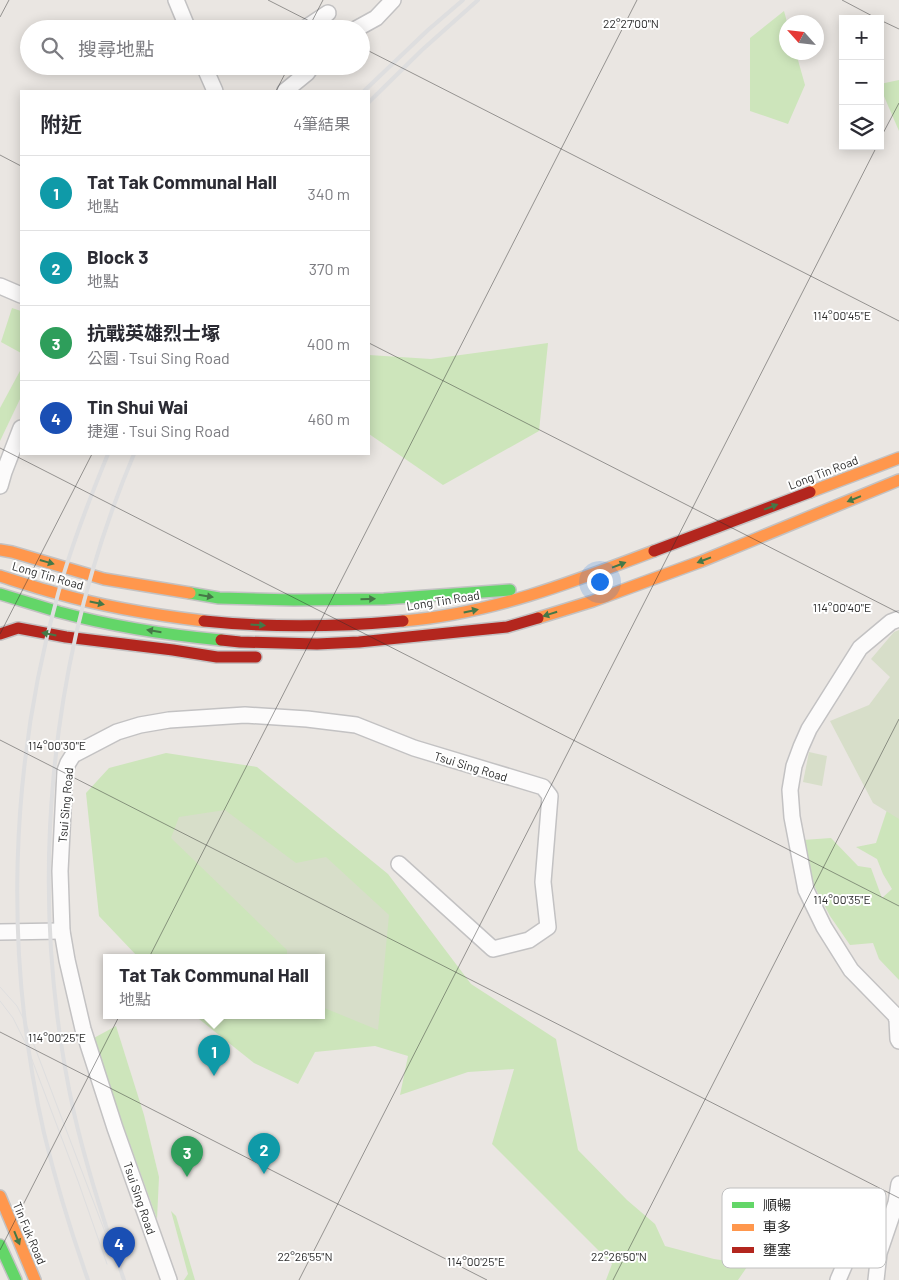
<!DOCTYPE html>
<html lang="zh-TW">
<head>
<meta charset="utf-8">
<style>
  :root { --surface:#fff; --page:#f2f2f3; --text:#2b2b33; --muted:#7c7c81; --line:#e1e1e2; --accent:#6e6d6c }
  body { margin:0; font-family:Barlow,"Noto Sans TC",sans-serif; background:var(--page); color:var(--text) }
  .controls { position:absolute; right:15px; top:15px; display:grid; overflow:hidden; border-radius:0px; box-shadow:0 2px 12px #0003 }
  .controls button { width:45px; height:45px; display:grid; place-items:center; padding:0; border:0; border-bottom:1px solid var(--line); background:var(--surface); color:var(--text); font:25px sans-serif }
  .compass { position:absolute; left:779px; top:15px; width:45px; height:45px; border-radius:50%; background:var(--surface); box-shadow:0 2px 12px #0003; rotate:297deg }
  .you { position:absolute; left:599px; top:581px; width:18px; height:18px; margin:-12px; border:4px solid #fff; border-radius:50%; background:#1a73e8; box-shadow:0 0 0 8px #1a73e833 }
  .badge { display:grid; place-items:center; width:32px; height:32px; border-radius:50%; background:var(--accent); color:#fff; font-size:16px; font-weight:700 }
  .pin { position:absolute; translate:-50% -41px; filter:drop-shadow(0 1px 2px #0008) }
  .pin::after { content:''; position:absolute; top:26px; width:18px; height:15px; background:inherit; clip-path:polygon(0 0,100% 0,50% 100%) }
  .popup { position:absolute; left:103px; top:954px; width:222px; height:65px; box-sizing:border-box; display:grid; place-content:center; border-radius:0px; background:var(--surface); filter:drop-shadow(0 1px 4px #0005); font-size:16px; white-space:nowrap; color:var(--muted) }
  .popup b { font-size:19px; color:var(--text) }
  .popup::after { content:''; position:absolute; left:50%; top:100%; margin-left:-10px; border:10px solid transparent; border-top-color:var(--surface) }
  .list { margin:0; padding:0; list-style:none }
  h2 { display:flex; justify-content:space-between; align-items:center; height:65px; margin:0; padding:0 20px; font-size:21px }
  h2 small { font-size:16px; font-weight:400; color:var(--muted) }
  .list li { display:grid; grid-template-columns:32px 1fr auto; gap:15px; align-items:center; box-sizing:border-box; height:75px; padding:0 20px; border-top:1px solid var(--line) }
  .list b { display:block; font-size:19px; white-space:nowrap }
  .list p { margin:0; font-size:16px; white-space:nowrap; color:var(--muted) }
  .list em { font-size:16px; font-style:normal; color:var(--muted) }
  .icon { flex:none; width:28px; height:28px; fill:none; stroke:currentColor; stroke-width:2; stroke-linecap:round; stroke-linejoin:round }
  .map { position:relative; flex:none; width:899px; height:1280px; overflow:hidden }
  .search { position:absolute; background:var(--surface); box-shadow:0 2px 12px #0003; left:20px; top:20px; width:350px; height:55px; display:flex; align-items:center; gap:12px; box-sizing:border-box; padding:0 18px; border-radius:28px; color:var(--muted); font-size:19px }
  .panel { position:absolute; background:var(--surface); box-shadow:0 2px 12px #0003; left:20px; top:90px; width:350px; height:365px; border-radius:0px }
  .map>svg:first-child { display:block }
  .green { fill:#cde5bb }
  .cemetery { fill:#d7dec9 }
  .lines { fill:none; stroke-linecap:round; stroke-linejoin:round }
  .street-casing { stroke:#c3c2c3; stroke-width:18 }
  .fast-casing { stroke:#c3c2c3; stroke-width:14 }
  .slow-casing { stroke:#c3c2c3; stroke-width:14 }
  .jam-casing { stroke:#c3c2c3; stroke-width:14 }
  .street { stroke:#fcfbfb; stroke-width:15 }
  .fast { stroke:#63d668; stroke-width:11 }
  .slow { stroke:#ff974d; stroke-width:11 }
  .jam { stroke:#b3261e; stroke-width:11 }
  .tram { stroke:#dededf; stroke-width:1 }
  .rail { stroke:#dededf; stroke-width:4 }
  .oneway { fill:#457847 }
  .ticks { fill:none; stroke:#2c2c2c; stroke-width:1; stroke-opacity:0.45 }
  .labels { text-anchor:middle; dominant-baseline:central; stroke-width:4; stroke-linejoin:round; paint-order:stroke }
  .street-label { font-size:12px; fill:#2c2c2c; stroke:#fff }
  .key { fill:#fff; stroke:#c0c0c0; stroke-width:1 }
  .key-label { font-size:14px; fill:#2c2c2c }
  .ticks-label { font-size:12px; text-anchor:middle; fill:#2c2c2c; stroke:#fff; stroke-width:4; stroke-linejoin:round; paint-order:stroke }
</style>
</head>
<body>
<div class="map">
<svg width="899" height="1280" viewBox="0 0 899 1280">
  <rect width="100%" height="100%" fill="#eae6e2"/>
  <g class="green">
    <path d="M784,11L787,22H786V52L796,53L805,85L788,124L750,111V38Z"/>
    <path d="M899,80V131L880,87V84Z"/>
    <path d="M12,308L21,311V353L1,342Z"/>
    <path d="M548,343L539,431L443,485L369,434V355L431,359Z"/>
    <path d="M21,369V397L0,441V408Z"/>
    <path d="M166,753L257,767L388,874L471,984L556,1039L578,1150L627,1200L655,1224L665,1246L714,1259L749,1264L738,1280H606L612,1264L492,1144L514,1069L468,1072L400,1095L408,1056L375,1046L315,1052L298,1084L254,1063L194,1015H322V957H138L99,916L86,793L109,768Z"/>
    <path d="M899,808V980L879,959L873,943L850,945L830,916L808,874L803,840L831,838L858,866L871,868L882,898L892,889L883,874L877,859L856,847L876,843L887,810Z"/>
    <path d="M116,1026L144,1115L159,1177L157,1219L92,1039Z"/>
    <path d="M171,1211L176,1216L195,1280H184L188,1274Z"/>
  </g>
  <g class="cemetery">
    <path d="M899,630V819L873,803L830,721L869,705L890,677L871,659L894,632Z"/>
    <path d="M809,752L827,756L822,786L803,782Z"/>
    <path d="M225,810L296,863L326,857L389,915L378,1030L322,1007V957H287V950L171,838L179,817Z"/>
  </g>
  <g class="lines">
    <g class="street-casing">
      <g id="street">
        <path d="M176,0L188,29"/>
        <path d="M304,29L328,13"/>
        <path d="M356,29L376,18L393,0"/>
        <path d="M204,66L215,91"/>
        <path d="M285,91L307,73L312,66"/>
        <path d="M0,286L21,295"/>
        <path d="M0,486L4,472L21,428"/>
        <path d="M899,619L891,622L860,648L809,729L801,747L794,766L790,790L792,817L806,890L824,927L851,970L895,1015L897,1020L898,1039L899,1041"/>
        <path d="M0,932L62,931"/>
        <path d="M169,1280L115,1128L83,1029L67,960L62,931L60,871L65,771L68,763L73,755L117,732L140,725L169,720L245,715L307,719L356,725L414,748L543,787L550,796L543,882L548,927L529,940L493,949L399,864"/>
        <path d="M838,1280L844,1266L857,1214"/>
        <path d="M876,1280L879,1253L896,1203L899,1184"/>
      </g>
    </g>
    <g class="fast-casing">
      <g id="fast">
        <path d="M190,593L219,598L294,600L384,599L510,590"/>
        <path d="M0,594C20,600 39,606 59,612C111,626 168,635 221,640"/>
        <path d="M0,1245L16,1280"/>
      </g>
    </g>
    <g class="slow-casing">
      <g id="slow">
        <path d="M810,492L899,458"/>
        <path d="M0,550L12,552L104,579L190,593"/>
        <path d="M0,576C19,582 37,588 56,593C104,607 154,615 204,621"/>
        <path d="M538,618L593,601L702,561L899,480"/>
        <path d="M403,621C490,614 573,582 654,551"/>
        <path d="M0,1196L35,1280"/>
      </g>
    </g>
    <g class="jam-casing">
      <g id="jam">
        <path d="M654,551L810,492"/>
        <path d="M204,621C271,628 337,627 403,621"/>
        <path d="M0,634L18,628L66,637L173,650L217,657H256"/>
        <path d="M221,640L240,642L317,644L359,642L507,627L538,618"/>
      </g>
    </g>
    <use href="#street" class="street"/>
    <use href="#fast" class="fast"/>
    <use href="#slow" class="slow"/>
    <use href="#jam" class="jam"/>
    <g class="tram">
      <path d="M0,987L17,1006L26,1024L116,1261"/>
      <path d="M0,1001L13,1018L26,1044L78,1181L107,1264"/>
    </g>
    <g class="rail">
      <path d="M364,91L428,30L463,0"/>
      <path d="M369,102L422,50L478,0"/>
      <path d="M88,1280C71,1232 56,1183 44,1133C4,956 9,769 58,594C71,546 89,500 108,454"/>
      <path d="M124,1280C105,1225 87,1170 74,1113C26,894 47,660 134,454"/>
    </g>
  </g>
  <defs><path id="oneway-solid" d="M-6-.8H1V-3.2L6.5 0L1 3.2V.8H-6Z" transform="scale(1.25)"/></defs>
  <g class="oneway">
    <use href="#oneway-solid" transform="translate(854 499) rotate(158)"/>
    <use href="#oneway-solid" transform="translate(771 507) rotate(-21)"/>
    <use href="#oneway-solid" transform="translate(704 560) rotate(159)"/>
    <use href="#oneway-solid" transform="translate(47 562) rotate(16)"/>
    <use href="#oneway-solid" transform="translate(619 565) rotate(-21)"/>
    <use href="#oneway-solid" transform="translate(206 596) rotate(9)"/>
    <use href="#oneway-solid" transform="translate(368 599) rotate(-1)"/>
    <use href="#oneway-solid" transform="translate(97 603) rotate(12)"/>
    <use href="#oneway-solid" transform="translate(471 611) rotate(-12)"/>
    <use href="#oneway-solid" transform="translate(550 614) rotate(163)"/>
    <use href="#oneway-solid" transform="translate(258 625) rotate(3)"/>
    <use href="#oneway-solid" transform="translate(154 631) rotate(-171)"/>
    <use href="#oneway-solid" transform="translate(49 634) rotate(-169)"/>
    <use href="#oneway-solid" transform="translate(17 1238) rotate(68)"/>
  </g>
  <path class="ticks" d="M268,0L325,29M842,0L878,19M0,17L9,0M880,20L899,29M308,29L323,0M361,47L899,321M276,91L289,66M880,139L899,103M0,155L21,166M369,343L899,613M0,448L899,906M0,634L92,454M0,740L899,1198M0,1032L487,1280M0,1250L637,0M299,1280L877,146M613,1280L899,719"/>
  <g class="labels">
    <g class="street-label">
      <text transform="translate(823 472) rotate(-21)">Long Tin Road</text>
      <text transform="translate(48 575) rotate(16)">Long Tin Road</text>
      <text transform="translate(443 600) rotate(-9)">Long Tin Road</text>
      <text transform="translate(471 766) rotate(17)">Tsui Sing Road</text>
      <text transform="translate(65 805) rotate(-85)">Tsui Sing Road</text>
      <text transform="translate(140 1198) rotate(71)">Tsui Sing Road</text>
      <text transform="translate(30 1233) rotate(67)">Tin Fuk Road</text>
    </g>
  </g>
  <rect x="722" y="1188" width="164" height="80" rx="8" class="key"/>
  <rect x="732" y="1202" width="22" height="6" fill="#63d668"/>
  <rect x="732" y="1224" width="22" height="7" fill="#ff974d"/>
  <rect x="732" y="1247" width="22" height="6" fill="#b3261e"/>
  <g class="key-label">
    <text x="763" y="1210">順暢</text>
    <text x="763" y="1232">車多</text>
    <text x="763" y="1255">壅塞</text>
  </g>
  <g class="ticks-label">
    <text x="631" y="28">22°27'00"N</text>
    <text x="842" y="320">114°00'45"E</text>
    <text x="842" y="612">114°00'40"E</text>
    <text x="57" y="750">114°00'30"E</text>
    <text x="842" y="904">114°00'35"E</text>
    <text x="57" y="1042">114°00'25"E</text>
    <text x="305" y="1261">22°26'55"N</text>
    <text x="619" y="1261">22°26'50"N</text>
    <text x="476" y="1266">114°00'25"E</text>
  </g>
</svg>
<div class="controls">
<button>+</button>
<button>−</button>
<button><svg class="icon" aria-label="layers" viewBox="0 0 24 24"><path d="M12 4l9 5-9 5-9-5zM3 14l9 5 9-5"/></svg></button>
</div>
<svg class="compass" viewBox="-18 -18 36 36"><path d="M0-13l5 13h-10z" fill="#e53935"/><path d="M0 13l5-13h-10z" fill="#7c7c81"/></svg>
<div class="you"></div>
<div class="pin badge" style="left:214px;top:1076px;background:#0f9aa8">1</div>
<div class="popup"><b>Tat Tak Communal Hall</b>地點</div>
<div class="pin badge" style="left:264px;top:1174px;background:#0f9aa8">2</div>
<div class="pin badge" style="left:187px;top:1177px;background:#2e9e5b">3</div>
<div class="pin badge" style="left:119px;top:1268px;background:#1a4fb4">4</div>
<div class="search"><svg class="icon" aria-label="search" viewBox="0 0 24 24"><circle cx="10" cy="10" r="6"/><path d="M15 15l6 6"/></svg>搜尋地點</div>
<section class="panel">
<h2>附近<small>4筆結果</small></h2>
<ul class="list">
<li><span class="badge" style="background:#0f9aa8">1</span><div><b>Tat Tak Communal Hall</b><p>地點</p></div><em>340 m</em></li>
<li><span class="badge" style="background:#0f9aa8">2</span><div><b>Block 3</b><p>地點</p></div><em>370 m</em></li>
<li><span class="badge" style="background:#2e9e5b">3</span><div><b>抗戰英雄烈士塚</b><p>公園 · Tsui Sing Road</p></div><em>400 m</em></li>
<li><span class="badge" style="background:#1a4fb4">4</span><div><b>Tin Shui Wai</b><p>捷運 · Tsui Sing Road</p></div><em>460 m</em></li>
</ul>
</section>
</div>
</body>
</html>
